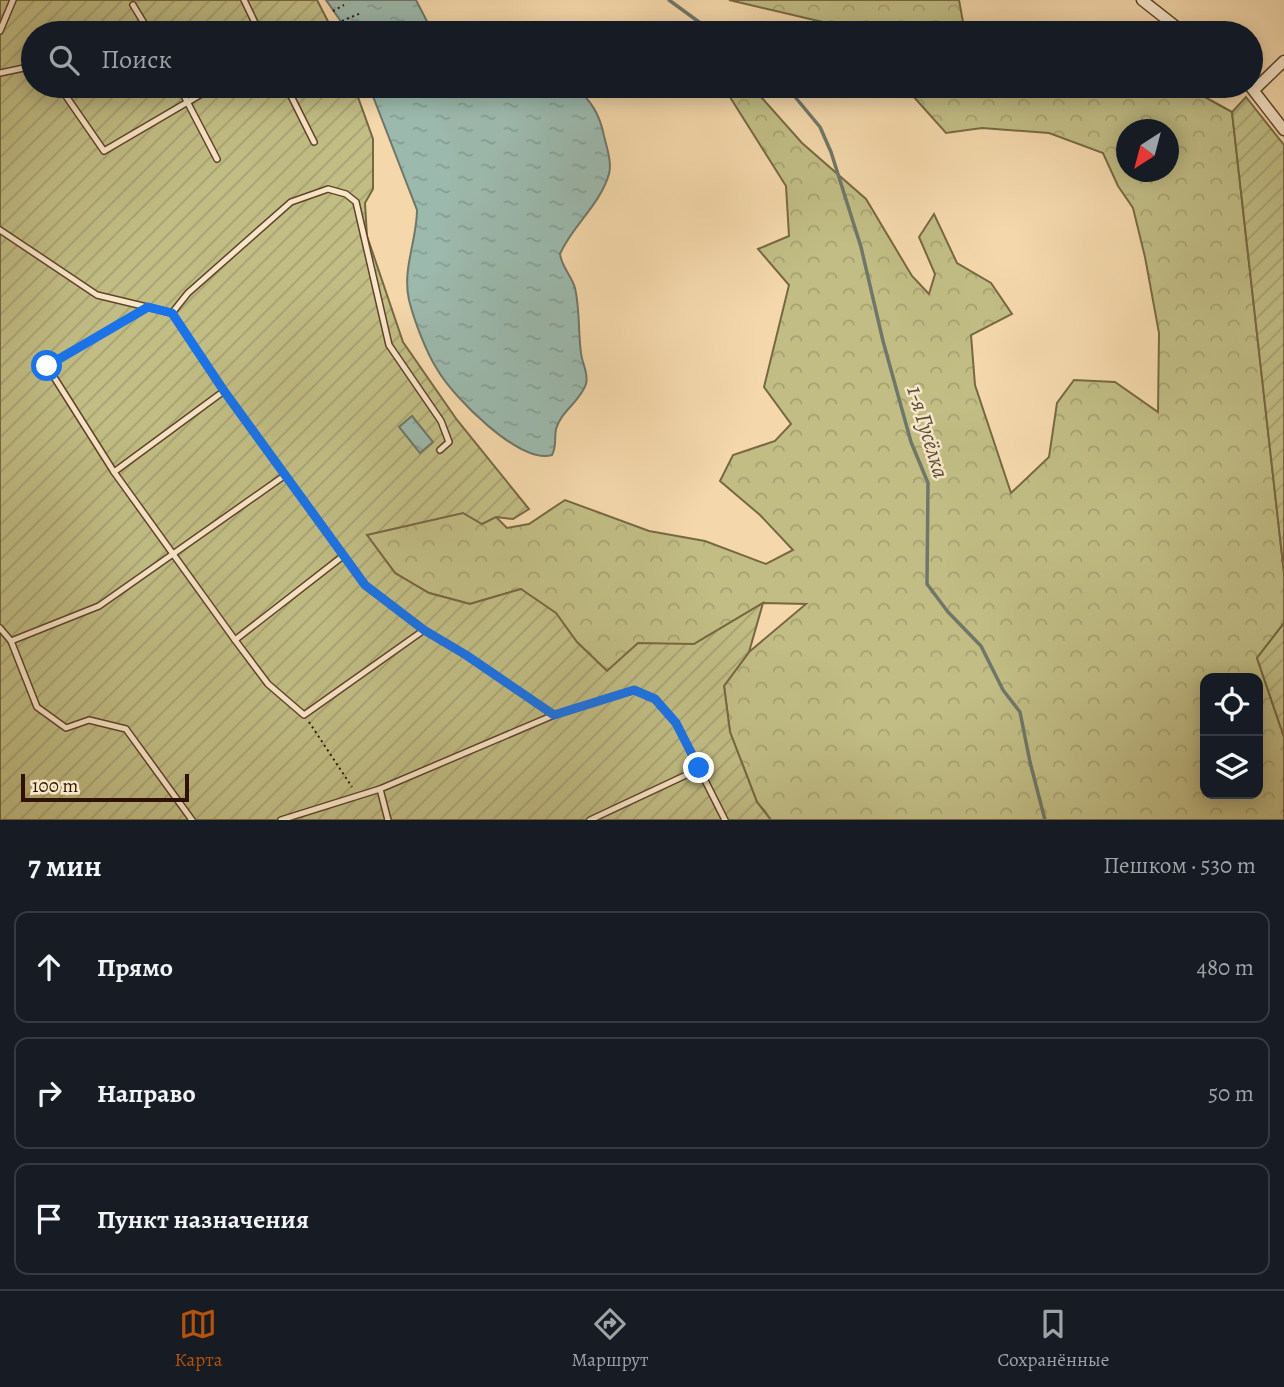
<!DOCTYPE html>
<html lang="ru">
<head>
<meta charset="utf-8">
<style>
  :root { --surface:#171b24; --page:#20242c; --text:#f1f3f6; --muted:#9ea1a6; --line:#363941; --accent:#b45309 }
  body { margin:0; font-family:Alegreya,serif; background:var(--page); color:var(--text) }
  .controls { position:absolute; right:21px; bottom:21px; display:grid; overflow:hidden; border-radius:14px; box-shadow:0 4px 18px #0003 }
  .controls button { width:63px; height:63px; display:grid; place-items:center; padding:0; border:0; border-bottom:2px solid var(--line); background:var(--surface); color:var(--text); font:35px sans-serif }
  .compass { position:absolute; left:1116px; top:119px; width:63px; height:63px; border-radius:50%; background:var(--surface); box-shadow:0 4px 18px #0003; rotate:216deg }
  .scale { position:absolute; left:21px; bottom:18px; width:168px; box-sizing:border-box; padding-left:7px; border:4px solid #2f1300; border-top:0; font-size:19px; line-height:24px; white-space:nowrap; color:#2f1300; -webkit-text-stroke:5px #f8e6c8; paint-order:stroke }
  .stop { position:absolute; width:21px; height:21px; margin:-16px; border:5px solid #1a73e8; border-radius:50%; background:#fff }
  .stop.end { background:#1a73e8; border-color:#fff; box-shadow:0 2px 7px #0008 }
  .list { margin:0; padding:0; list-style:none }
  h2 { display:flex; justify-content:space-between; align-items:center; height:91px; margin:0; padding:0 28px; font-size:30px }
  h2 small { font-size:23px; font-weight:400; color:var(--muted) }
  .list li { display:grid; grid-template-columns:46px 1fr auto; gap:21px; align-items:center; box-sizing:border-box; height:112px; margin:0 14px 14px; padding:0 14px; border:2px solid var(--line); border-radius:14px }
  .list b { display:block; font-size:26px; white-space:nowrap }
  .list em { font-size:23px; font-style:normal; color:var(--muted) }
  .icon { flex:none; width:38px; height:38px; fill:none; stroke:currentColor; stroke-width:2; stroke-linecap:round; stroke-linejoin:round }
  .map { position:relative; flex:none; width:1284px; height:820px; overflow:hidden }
  .search { position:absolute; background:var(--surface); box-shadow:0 4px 18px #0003; left:21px; right:21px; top:21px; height:77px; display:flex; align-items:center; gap:18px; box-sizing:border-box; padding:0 24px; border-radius:38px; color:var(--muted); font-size:26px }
  .sheet { height:469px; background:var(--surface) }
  nav { display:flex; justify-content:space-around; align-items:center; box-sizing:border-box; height:98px; border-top:2px solid var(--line); background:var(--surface); font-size:19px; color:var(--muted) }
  nav a { display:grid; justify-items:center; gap:4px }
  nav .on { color:var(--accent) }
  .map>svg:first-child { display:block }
  .forest { fill:url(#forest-crowns); stroke:#786842; stroke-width:2; fill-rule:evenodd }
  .garden { fill:url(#garden-furrows); stroke:#786842; stroke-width:2 }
  .water { fill:url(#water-ripples); stroke:#707768; stroke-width:2 }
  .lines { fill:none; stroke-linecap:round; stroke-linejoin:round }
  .stream { stroke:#707768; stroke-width:3.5 }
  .lane-casing { stroke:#60442b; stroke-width:8 }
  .street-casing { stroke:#60442b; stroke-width:13 }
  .path { stroke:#2f1300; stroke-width:2; stroke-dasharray:2 3.5; stroke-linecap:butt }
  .lane { stroke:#f8e6c8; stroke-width:5 }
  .street { stroke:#f8e6c8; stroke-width:10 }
  .route { stroke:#1a73e8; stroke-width:9 }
  .labels { text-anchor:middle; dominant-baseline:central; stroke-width:5; stroke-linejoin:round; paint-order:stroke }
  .water-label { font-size:23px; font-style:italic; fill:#554d3d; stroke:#f8e6c8 }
</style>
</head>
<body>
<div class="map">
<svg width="1284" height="820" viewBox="0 0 1284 820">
  <defs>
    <pattern id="forest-crowns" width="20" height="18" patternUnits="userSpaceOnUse" patternTransform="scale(1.75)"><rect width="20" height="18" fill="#c1bd85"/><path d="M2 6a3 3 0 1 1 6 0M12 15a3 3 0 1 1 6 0" fill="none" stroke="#a6a271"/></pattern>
    <pattern id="garden-furrows" width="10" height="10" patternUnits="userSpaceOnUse" patternTransform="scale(1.75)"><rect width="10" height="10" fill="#c1bd85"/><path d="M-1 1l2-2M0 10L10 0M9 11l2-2" fill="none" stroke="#a6a271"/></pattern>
    <pattern id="water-ripples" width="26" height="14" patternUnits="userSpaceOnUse" patternTransform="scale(1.75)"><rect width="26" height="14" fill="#9cb9ad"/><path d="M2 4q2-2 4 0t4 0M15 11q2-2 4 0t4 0" fill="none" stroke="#879e93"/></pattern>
  </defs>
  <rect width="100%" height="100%" fill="#f4d8ab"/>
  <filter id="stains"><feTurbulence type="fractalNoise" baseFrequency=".00286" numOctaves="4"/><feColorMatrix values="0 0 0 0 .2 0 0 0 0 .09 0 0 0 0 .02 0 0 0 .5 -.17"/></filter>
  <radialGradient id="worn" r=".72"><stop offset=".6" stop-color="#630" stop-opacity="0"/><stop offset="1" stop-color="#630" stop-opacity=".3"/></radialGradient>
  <g class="forest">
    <path d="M729,0H959L965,33H843L827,23Z"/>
    <path d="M723,86H744L762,98L802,143L866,199L912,276L929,294L935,274L919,237L934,214L957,263L991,283L1012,314L971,335L975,385L1011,493L1049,457L1057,403L1074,380L1115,382L1158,412L1159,333L1145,257L1133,208L1118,186L1103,153L1049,133L982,128L946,133L904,86H973L974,91L982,86H1185L1232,112L1284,573V623L1257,658L1284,737V820H771L757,802L730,732L724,686L749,652L806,604L763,603L694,644H638L607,671L521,589L470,604L429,593L395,573L191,298L496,517L507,528L529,524L565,500L649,531L705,541L766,564L793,550L760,515L720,481L733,455L775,441L791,424L764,387L789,285L758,249L789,236L786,186ZM1126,130H1168V172H1126ZM1205,678H1258V794H1205Z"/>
  </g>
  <g class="garden">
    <path d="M0,0H317L334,33H33V86H354L373,139V189L365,203L367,236L403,342L457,420L529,509L513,519L496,517L482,524L463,513L367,535L395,573L429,593L470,604L521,589L556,613L577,642L607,671L638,643L694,644L763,603L749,652L724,686L730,732L757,802L771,820H0Z"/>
    <path d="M1246,97L1284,145V573L1232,112Z"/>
    <path d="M1284,623V737L1257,658Z"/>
  </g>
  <g class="water">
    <path d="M326,0H416L433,33H349Z"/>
    <path d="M369,86H574C591,100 600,115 604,136C607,148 612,163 609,174C600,205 572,226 560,254C562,268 572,276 575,288C580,309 578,332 581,353C582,364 589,373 586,384C580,402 561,411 556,429C554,438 557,446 552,455C520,465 452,396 437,369C426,352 414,320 409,300C402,269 417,240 417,210Z"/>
    <path d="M412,416L433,442L420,453L399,427Z"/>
  </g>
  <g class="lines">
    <g class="stream">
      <path d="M669,0L714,33"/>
      <path d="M786,86L820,127L831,152L861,247L883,341L911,442L928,483L927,584L948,612L981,646L1003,690L1020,712L1030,762L1045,820"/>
    </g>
    <g class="lane-casing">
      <g id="lane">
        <path d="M244,0L260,33"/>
        <path d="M133,5L150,33"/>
        <path d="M0,31L13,0"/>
        <path d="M0,73L33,66"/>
        <path d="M59,86L104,151L215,86"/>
        <path d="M179,86L217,159"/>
        <path d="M286,86L314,142"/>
        <path d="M0,230L97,295L172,313L224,391L365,585L424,630L466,655L554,715L634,690L655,699L676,723L725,820"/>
        <path d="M172,313L188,293L291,202L328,189L346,194L356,202L389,345L441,421L449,442L440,450"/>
        <path d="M47,366L114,472L235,640L268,684L304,715L424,630"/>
        <path d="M114,472L224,391"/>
        <path d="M0,628L11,641L37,707L66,728L89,720L126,729L192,820"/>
        <path d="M235,640L343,556"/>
        <path d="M11,641L99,606L284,476"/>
        <path d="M380,789L388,820"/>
        <path d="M281,820L380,789L554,715"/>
        <path d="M590,820L699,769"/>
      </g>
    </g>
    <g class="street-casing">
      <g id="street">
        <path d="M1142,0L1184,33"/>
        <path d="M1250,86L1284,130"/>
        <path d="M1255,89L1284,61"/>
      </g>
    </g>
    <g class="path">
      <path d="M333,11L344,5"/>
      <path d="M342,21L361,13"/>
      <path d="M55,362L138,313"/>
      <path d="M309,722L352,787"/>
    </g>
    <use href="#lane" class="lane"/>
    <use href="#street" class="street"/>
  </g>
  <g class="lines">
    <path class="route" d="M47,366L148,307L172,313L224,391L365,585L424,630L466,655L554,715L634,690L655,699L676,723L699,768"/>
  </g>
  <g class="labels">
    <g class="water-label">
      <text transform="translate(928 432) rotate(73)">1-я Гусёлка</text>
    </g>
  </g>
  <rect width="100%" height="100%" filter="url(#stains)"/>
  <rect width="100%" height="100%" fill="url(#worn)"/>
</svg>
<div class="controls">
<button><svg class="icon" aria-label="locate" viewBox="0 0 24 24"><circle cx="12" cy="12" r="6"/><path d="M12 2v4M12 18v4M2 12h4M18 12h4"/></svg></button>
<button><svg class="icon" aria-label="layers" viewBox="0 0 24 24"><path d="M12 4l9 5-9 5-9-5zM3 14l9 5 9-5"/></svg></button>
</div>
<svg class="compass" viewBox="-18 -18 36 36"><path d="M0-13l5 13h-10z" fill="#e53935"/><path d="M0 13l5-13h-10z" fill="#9ea1a6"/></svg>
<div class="scale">100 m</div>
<div class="stop" style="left:47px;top:366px"></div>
<div class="stop end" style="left:699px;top:768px"></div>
<div class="search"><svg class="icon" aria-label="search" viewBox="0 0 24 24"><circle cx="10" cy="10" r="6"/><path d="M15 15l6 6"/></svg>Поиск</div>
</div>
<section class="sheet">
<h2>7 мин<small>Пешком · 530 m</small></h2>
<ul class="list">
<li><svg class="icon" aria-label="ahead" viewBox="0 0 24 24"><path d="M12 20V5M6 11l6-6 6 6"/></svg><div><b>Прямо</b></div><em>480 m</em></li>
<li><svg class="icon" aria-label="right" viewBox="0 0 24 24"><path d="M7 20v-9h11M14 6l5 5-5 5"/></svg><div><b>Направо</b></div><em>50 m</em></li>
<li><svg class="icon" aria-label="arrive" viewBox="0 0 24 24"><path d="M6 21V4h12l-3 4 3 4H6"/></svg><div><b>Пункт назначения</b></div></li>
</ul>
</section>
<nav>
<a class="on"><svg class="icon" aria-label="map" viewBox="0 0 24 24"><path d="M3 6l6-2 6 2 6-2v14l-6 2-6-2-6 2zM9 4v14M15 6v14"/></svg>Карта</a>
<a><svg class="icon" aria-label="directions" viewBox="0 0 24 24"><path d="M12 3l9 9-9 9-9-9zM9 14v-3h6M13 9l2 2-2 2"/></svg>Маршрут</a>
<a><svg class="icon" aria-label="saved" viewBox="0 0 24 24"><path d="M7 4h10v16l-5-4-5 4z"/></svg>Сохранённые</a>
</nav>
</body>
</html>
